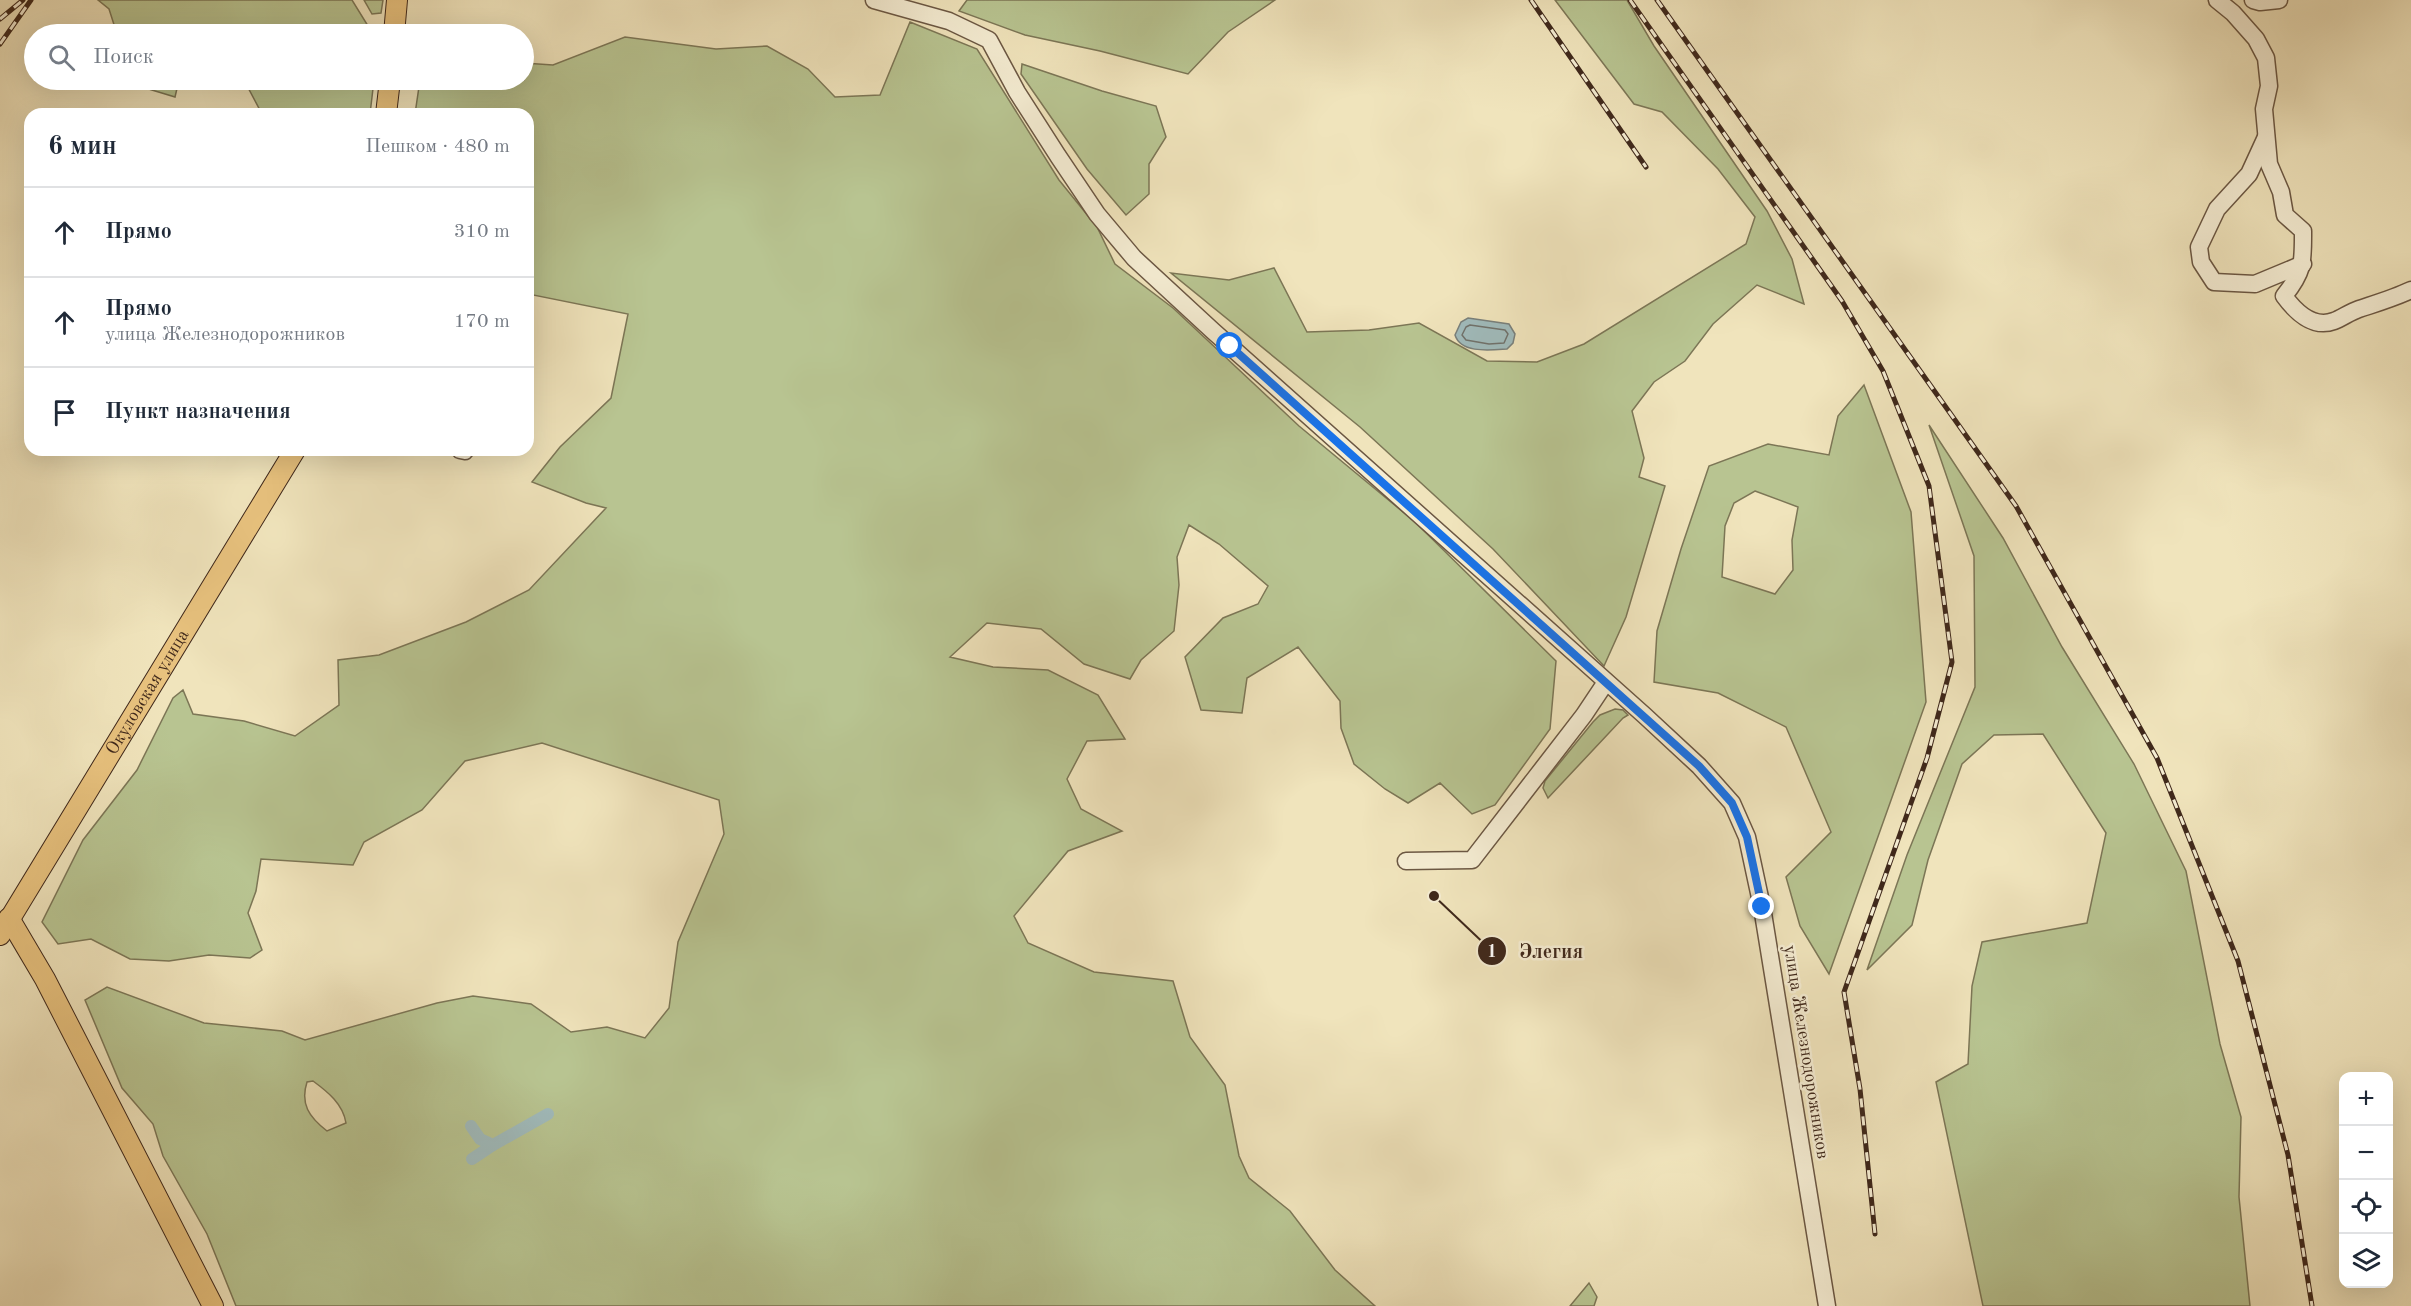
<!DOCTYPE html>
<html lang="ru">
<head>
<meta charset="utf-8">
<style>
  :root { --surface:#fff; --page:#f6f6f7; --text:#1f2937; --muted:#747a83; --line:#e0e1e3 }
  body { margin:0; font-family:"Old Standard TT",serif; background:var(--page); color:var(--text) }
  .controls { position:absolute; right:18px; bottom:18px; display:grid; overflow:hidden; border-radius:12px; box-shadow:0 6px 24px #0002 }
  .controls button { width:54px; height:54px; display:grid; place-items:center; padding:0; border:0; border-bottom:2px solid var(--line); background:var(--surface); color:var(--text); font:30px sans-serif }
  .stop { position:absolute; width:18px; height:18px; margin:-14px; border:4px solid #1a73e8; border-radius:50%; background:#fff }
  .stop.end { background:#1a73e8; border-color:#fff; box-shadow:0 2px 6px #0008 }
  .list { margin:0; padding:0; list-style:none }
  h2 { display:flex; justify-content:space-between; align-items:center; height:78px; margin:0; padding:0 24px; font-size:26px }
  h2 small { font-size:20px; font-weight:400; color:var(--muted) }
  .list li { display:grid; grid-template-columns:39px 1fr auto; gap:18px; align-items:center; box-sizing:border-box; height:90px; padding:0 24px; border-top:2px solid var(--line) }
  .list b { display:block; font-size:22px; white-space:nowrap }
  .list p { margin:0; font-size:20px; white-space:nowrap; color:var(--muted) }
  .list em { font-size:20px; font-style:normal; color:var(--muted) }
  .icon { flex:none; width:33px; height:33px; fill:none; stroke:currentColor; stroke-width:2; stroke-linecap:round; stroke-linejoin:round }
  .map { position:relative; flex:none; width:2411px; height:1306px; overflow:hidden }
  .search { position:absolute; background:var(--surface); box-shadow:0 6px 24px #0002; left:24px; top:24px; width:510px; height:66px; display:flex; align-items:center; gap:15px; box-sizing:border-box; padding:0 21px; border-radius:33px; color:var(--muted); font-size:22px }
  .panel { position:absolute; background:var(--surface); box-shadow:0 6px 24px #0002; left:24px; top:108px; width:510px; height:348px; border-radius:18px }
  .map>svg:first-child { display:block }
  .green { fill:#b8c491; stroke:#7c7656; stroke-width:1.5; fill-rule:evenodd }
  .water { fill:#a0bbbc; stroke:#79807c; stroke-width:1.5 }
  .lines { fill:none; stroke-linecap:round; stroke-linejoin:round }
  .shore { stroke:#70726c; stroke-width:1.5 }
  .canal { stroke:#a0bbbc; stroke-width:12 }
  .minor-casing { stroke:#6b5743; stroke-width:19 }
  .major-casing { stroke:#3f281b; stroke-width:22 }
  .minor { stroke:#f5edd3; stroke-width:16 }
  .major { stroke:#e8c27e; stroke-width:20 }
  .rail-casing { stroke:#3f281b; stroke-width:5 }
  .rail { stroke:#f5edd3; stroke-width:3; stroke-dasharray:9; stroke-linecap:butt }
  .route { stroke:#1a73e8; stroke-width:8 }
  .labels { text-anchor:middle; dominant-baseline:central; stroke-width:5; stroke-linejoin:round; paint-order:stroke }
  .street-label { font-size:18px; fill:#3f281b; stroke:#f5edd3 }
  .leader { fill:none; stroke:#3f281b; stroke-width:2 }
  .callout-dot { fill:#3f281b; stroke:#f5edd3; stroke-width:2 }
  .mark-label { font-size:18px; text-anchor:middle; font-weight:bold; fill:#fff }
  .callout-label { font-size:20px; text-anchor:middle; font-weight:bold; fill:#3f281b; stroke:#f5edd3; stroke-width:5; stroke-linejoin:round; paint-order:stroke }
</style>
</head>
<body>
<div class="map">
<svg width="2411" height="1306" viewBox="0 0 2411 1306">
  <rect width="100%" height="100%" fill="#f0e4bc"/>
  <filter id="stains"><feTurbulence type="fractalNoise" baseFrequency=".00333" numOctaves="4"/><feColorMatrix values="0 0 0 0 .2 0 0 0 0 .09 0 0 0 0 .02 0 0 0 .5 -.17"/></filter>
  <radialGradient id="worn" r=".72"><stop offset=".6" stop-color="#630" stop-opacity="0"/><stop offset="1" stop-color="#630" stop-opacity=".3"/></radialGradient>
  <g class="green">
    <path d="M98,0H352L373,34H218L212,25L189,31V34H117L109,9Z"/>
    <path d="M364,0H383L381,13L372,14Z"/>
    <path d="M967,0H1275L1228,32L1188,74L1100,51L1025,35L959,11Z"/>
    <path d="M1555,0H1627L1654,46L1767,211L1792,259L1804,304L1757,285L1713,324L1685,361L1654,382L1632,411L1644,458L1639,477L1665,486L1626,617L1604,666L1493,549L1360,427L1171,273L1229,280L1274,268L1307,332L1369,330L1419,323L1487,361L1537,362L1584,344L1746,244L1755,217L1718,169L1662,112L1634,104Z"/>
    <path d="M910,22L977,49L1059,180L1097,227L1115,264L1173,308L1299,426L1414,521L1556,661L1550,729L1495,805L1472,814L1440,783L1408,803L1385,789L1354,764L1341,728L1340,701L1298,647L1247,678L1242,713L1201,710L1185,657L1223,618L1258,604L1268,586L1219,544L1189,525L1177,557L1179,585L1174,631L1141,660L1130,679L1084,664L1041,629L987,623L950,657L993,667L1048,670L1098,695L1125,739L1087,741L1067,779L1081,809L1122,831L1068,851L1014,916L1028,943L1094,972L1173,981L1190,1037L1225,1085L1239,1156L1249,1178L1290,1211L1335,1270L1375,1306H236L207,1234L163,1156L153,1124L122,1088L85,1000L107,987L204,1023L282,1031L305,1040L437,1003L473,996L531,1004L571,1032L607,1027L645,1038L669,1008L678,942L724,834L719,800L542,743L465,761L422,810L364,842L353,865L261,859L256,891L248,913L262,950L250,958L209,955L169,961L130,959L91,939L58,944L42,922L83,840L137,770L173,698L183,690L193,714L244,721L295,736L339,705L338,660L379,655L466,622L529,590L606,508L586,503L532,482L560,447L611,398L628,314L528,294V114H415L420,80H524V63L553,65L625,37L716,49L767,46L808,69L835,97L880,95ZM313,1081C328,1092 343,1104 346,1123L327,1131C309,1117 300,1104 307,1082Z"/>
    <path d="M1022,64L1102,91L1156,106L1166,137L1149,164V194L1126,215L1087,169L1021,74Z"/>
    <path d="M119,80H179L175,97Z"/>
    <path d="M244,80H374L370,114H262Z"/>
    <path d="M1864,385L1911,512L1926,702L1829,974L1800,926L1786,877L1831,832L1786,727L1718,693L1654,682L1657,631L1681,549L1709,466L1768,444L1829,455L1838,416ZM1755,491L1798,507L1792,540L1793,570L1775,594L1722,577L1725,526L1734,503Z"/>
    <path d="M1929,425L2003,538L2062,647L2134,764L2186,871L2220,1044L2241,1117L2239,1197L2250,1306H1983L1936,1082L1968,1064L1972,986L1982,942L2087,923L2106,833L2043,734L1994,735L1962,764L1928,860L1912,925L1867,970L1907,855L1975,687L1974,556Z"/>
    <path d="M1615,709L1623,710L1628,715L1623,718L1548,798L1543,788L1545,781L1593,722L1600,715Z"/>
    <path d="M1589,1283L1597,1297L1594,1306H1570Z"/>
  </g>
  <path class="water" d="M1468,318L1509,324L1515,334L1513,343L1507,349C1491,350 1461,354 1455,335L1461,322Z"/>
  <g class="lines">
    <path class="shore" d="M1470,325L1505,330L1508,334L1504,343L1489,344L1466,340L1462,335L1466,327Z"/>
    <g class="canal">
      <path d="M471,1126L480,1139L493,1145L548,1114"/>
      <path d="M472,1159L493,1145"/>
    </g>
    <g class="minor-casing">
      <g id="minor">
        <path d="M874,0L949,21L989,40L1017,92L1058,156L1097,214L1134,258L1213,331L1644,715L1699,766L1732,803L1747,837L1762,907L1827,1306"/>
        <path d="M2217,0L2233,13L2256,39L2266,58L2269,86L2264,109L2269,164L2281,192L2285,215L2303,231C2303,263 2304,271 2284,296C2295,311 2313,329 2334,321C2342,318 2350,312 2359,309C2377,303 2394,298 2411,290"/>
        <path d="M2253,0L2260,2L2279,0"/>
        <path d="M2266,137L2249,174L2217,209L2199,247L2201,262L2214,282L2255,284L2303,264"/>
        <path d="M460,450L465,451"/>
        <path d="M1406,861L1472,860L1584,715L1606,682"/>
      </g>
    </g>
    <g class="major-casing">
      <g id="major">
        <path d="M394,34L397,0"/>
        <path d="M386,114L390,80"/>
        <path d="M9,918L45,979L213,1306"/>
        <path id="s1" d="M0,935L295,450"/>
      </g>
    </g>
    <use href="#minor" class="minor"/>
    <use href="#major" class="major"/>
    <g class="rail-casing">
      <g id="rail">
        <path d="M1531,0L1646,167"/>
        <path d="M1630,0L1842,301L1883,371L1929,486L1952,662L1927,758L1844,992L1860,1089L1875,1234"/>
        <path d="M1657,0L2016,506L2157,758L2238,961L2288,1155L2312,1306"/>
        <path d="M0,19L23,0"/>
        <path d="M0,44L31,0"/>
      </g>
    </g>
    <use href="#rail" class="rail"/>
  </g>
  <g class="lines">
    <path class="route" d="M1230,346L1699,766L1732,803L1747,837L1762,907"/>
  </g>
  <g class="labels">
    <g class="street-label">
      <text stroke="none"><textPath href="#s1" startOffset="284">Окуловская улица</textPath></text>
      <text transform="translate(1806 1052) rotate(81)">улица Железнодорожников</text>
    </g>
  </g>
  <path class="leader" d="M1434 896L1492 951"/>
  <g class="callout-dot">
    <circle cx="1434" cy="896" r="6"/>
    <circle cx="1492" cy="951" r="15"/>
  </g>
  <g class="mark-label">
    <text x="1492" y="957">1</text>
  </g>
  <g class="callout-label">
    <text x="1551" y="958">Элегия</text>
  </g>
  <rect width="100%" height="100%" filter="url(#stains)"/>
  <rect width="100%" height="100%" fill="url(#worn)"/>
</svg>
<div class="controls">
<button>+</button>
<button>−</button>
<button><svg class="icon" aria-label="locate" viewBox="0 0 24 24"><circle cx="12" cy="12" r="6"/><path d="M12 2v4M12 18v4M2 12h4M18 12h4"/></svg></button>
<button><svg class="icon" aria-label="layers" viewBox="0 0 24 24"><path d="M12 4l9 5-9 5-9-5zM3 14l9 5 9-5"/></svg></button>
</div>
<div class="stop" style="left:1230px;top:346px"></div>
<div class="stop end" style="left:1762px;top:907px"></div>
<div class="search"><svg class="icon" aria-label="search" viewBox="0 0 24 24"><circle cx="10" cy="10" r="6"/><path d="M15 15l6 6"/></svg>Поиск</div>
<section class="panel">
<h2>6 мин<small>Пешком · 480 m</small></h2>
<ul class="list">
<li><svg class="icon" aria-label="ahead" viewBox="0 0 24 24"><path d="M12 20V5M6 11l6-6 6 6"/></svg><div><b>Прямо</b></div><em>310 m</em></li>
<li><svg class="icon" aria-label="ahead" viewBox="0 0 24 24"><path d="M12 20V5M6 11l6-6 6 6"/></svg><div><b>Прямо</b><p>улица Железнодорожников</p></div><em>170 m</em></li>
<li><svg class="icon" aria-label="arrive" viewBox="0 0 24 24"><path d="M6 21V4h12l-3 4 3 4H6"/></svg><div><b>Пункт назначения</b></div></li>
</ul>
</section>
</div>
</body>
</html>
